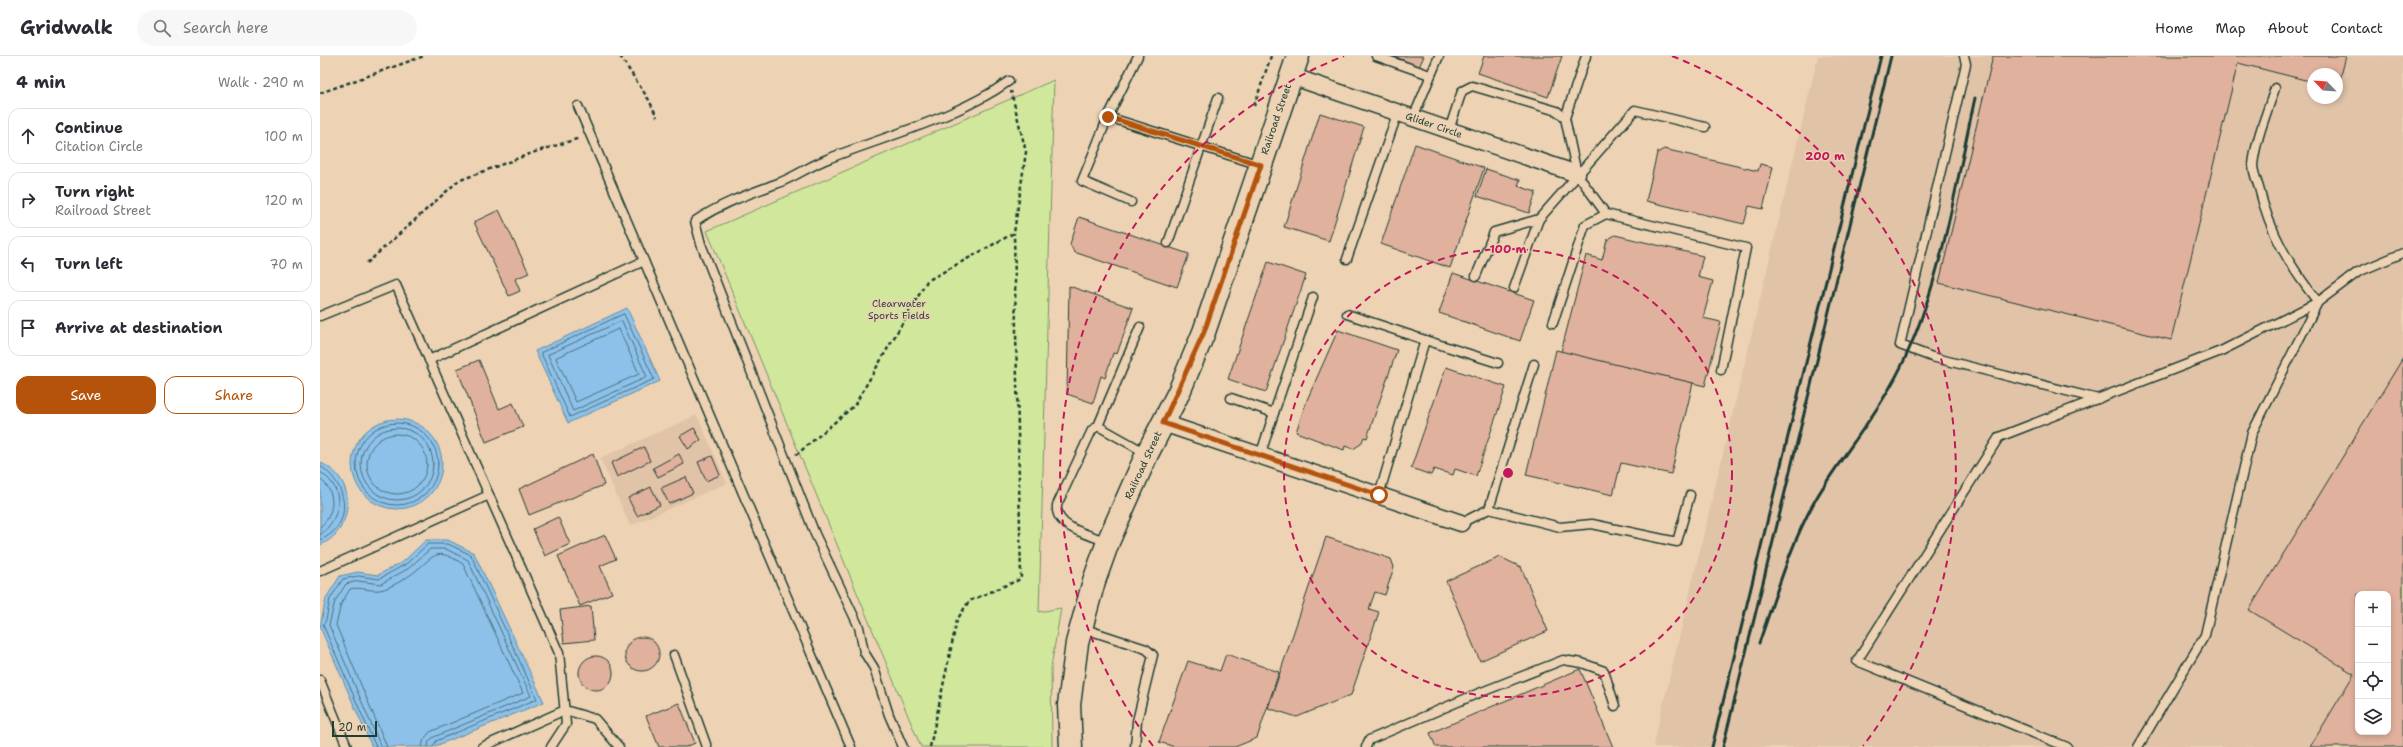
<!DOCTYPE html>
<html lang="en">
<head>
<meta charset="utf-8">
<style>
  :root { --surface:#fff; --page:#f7f7f7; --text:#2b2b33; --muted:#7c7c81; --line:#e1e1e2; --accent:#b45309 }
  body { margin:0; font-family:"Shantell Sans",sans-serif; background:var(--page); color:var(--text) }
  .controls { position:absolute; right:12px; bottom:12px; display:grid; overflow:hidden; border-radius:8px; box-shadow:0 2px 6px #0003 }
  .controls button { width:36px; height:36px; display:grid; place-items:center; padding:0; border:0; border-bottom:1px solid var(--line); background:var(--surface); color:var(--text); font:20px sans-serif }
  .compass { position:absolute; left:1987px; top:12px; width:36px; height:36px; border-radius:50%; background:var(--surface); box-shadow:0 2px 6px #0003; rotate:295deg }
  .scale { position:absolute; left:12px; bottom:10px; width:45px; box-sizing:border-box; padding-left:4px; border:2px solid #1f3d34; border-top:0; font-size:11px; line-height:14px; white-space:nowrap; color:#1f3d34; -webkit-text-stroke:3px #edd3b4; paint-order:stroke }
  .stop { position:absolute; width:12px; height:12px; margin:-9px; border:3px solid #b45309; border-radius:50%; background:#fff }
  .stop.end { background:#b45309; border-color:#fff; box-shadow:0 1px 4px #0008 }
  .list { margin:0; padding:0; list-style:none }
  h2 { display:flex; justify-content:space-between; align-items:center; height:52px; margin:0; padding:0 16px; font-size:17px }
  h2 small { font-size:13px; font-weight:400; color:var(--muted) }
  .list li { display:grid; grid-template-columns:26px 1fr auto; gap:12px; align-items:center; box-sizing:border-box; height:56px; margin:0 8px 8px; padding:0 8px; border:1px solid var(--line); border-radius:12px }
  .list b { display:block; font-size:15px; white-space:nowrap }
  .list p { margin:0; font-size:13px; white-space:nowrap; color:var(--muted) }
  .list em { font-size:13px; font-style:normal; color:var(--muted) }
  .actions { display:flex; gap:8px; padding:12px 16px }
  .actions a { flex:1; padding:9px 0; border:1px solid var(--accent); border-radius:12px; text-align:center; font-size:14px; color:var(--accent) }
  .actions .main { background:var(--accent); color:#fff }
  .icon { flex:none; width:22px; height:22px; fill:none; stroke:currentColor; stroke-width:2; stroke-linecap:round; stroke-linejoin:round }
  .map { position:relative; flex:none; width:2083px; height:691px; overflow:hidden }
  header { display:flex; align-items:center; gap:24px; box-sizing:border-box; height:56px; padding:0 20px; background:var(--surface); border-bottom:1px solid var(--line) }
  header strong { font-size:19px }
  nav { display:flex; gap:22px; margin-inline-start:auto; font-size:14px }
  .search { width:280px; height:36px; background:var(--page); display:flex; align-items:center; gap:10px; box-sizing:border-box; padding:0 14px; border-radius:22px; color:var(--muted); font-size:15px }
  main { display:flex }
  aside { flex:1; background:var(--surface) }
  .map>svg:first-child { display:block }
  .built { fill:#e1c3a8; fill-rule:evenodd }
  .green { fill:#d0e79c; stroke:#789268 }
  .water { fill:#8dc1ea; stroke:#618ca1 }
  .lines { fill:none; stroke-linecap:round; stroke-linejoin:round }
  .shore { stroke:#4b727d; stroke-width:1 }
  .building { fill:#e0b19d; stroke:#1f3d34; fill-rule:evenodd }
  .lane-casing { stroke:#1f3d34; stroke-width:11 }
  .street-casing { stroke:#1f3d34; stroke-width:19 }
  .secondary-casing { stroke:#1f3d34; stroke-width:25 }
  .path { stroke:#1f3d34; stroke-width:2.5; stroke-dasharray:4 3; stroke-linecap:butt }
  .lane { stroke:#edd3b4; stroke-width:8 }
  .street { stroke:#edd3b4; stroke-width:16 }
  .secondary { stroke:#edd3b4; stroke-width:22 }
  .rail { stroke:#1f3d34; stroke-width:3 }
  .route { stroke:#b45309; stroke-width:5 }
  .ring { fill:none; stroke:#c2185b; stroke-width:2; stroke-dasharray:7 5 }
  .labels { text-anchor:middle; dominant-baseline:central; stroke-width:3; stroke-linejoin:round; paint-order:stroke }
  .street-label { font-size:10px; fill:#1f3d34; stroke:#edd3b4 }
  .park-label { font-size:10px; fill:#284639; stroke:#edd3b4 }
  .centre { fill:#c2185b; stroke:#edd3b4; stroke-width:2 }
  .ring-label { font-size:12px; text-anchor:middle; font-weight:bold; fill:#c2185b; stroke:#edd3b4; stroke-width:3; stroke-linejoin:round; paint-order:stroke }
</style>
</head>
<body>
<header>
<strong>Gridwalk</strong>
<div class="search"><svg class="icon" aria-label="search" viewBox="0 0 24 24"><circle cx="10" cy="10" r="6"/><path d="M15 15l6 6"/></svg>Search here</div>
<nav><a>Home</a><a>Map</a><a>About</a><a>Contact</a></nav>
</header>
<main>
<aside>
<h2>4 min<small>Walk · 290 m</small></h2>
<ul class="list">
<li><svg class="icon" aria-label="ahead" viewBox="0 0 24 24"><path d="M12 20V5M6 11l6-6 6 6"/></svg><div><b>Continue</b><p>Citation Circle</p></div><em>100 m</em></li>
<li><svg class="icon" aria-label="right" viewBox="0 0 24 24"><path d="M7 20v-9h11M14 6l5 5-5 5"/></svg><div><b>Turn right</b><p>Railroad Street</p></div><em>120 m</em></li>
<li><svg class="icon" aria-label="left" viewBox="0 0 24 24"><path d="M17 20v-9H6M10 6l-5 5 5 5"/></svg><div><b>Turn left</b></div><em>70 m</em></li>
<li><svg class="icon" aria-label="arrive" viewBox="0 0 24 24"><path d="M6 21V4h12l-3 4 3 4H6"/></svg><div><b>Arrive at destination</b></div></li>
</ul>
<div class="actions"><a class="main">Save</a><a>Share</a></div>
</aside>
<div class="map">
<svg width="2083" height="691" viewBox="0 0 2083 691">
  <rect width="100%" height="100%" fill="#edd3b4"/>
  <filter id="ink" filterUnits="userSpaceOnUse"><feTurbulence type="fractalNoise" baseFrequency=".025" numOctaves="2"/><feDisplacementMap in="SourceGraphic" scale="8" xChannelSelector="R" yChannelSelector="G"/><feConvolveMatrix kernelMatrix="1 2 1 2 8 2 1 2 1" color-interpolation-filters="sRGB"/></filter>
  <g filter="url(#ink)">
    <g class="built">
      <path d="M1498,0H2083V691H1333ZM1993,18H2017V42H1993ZM2038,538H2068V676H2038Z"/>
      <path d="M377,359L407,427L310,470L280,402Z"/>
    </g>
    <path class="green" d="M734,24L719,556L741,552L731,611L732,691H601L387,175Z"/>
    <g class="water">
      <path d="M307,252L340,325L248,367L215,295Z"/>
      <circle cx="77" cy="408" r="45"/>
      <path d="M0,406C8,411 16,415 21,424C35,445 25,480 0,489Z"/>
      <path d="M106,484H128L154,497L224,646L113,691H52L0,571L6,542L20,520L38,516L58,519L84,505Z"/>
    </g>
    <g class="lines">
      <g class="shore">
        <path d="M304,258L334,323L250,361L221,297Z"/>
        <path d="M302,265L327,321L253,355L228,299Z"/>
        <path d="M299,273L319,318L256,346L236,302Z"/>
        <circle cx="77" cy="408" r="41"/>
        <circle cx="77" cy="408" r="36"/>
        <circle cx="77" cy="408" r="30"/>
        <path d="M0,410C28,427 35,470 0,484"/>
        <path d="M0,416C26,432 22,462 0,479"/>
        <path d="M0,423C17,435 15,459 0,471"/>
        <path d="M56,691L3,569L6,564L10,543L23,523L38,520L59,523L86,508L108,488H128L151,499L217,643L116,685L113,691"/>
        <path d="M61,691L9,569L15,545L26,528L38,525L61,528L89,512L110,493H126L148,504L211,640L114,681L109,685L108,691"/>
        <path d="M67,691L16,569L21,548L30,533C41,530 53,537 64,533C73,530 85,523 93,517C115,500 115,490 143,508L203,637L110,676L104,683L102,691"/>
      </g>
    </g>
    <g class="building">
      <path d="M1074,0H1104L1099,11Z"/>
      <path d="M1164,0H1242L1228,41L1158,17Z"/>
      <path d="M1673,0H2026L2018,32L2017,18H1993V26L1918,7L1851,284L1619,227Z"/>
      <path d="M1000,57L1044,71L1009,185L964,171Z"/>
      <path d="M1095,88L1164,112L1130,212L1061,188Z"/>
      <path d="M1344,93L1438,115L1440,108L1453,111L1443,153L1429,150L1424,168L1326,145L1337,97Z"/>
      <path d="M1166,113L1200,124L1198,130L1216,136L1209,157L1157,140Z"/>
      <path d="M179,154L209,217L195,223L200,235L189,240L154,166Z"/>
      <path d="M759,161L869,198L857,231L754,196L750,188Z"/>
      <path d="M1295,179L1383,200L1378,221L1393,225L1383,262L1401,266L1385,330L1241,296L1266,199L1282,204L1287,184Z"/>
      <path d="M948,206L986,219L946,336L908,323Z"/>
      <path d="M1133,217L1214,244L1200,285L1119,257Z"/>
      <path d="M749,230L813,252L797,298L793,297L785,322L781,320L773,347L747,338Z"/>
      <path d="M1018,274L1077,294L1047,382L1044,381L1041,388L1033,393L1025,390L1024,394L976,376L987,344Z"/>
      <path d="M1236,294L1373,327L1351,418L1301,407L1293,439L1206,419Z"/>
      <path d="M2083,302V691H1990L2034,618L1929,554ZM2038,538H2068V676H2038Z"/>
      <path d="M159,304L179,353L193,347L203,371L166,386L137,313Z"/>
      <path d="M1126,311L1186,331L1156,420L1135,413L1133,419L1114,413L1111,419L1091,412Z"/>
      <path d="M374,372L381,384L368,393L360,380Z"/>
      <path d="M324,391L330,405L297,421L291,407Z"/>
      <path d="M273,398L284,429L209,459L199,433Z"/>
      <path d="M359,398L364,408L338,421L333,412Z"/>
      <path d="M392,400L400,419L386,425L378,406Z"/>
      <path d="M366,421L373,437L349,448L341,432Z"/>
      <path d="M331,431L340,449L317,460L308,442Z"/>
      <path d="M238,461L250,488L225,500L213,473Z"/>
      <path d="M285,479L296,503L280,510L292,537L260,550L238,500Z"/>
      <path d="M1006,481L1071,503L1074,511L1065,539L1055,536L1049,553L1059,556L1031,639L977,661L948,652Z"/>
      <path d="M1180,501L1201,511L1228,575L1160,605L1126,525Z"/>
      <path d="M271,550L274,584L244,587L240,554Z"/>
      <circle cx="322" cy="598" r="17"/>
      <path d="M906,598L959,616L937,682L915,691H855L839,686L868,605L900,615Z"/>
      <circle cx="276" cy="617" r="17"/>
      <path d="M1260,613L1293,691H1116L1110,677Z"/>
      <path d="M359,647L375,687L366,691H339L326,660Z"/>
    </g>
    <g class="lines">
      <g class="lane-casing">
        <g id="lane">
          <path d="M1056,0L1110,19"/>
          <path d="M1644,0L1646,8L1580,289L1612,301L1778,343"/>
          <path d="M258,50L531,691"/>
          <path d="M788,61L940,109"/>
          <path d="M1093,62L1119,0"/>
          <path d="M1245,62L1266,0"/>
          <path d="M1129,74L1142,35L1152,30L1237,55L1245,62L1257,118L1286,158L1426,192L1401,314"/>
          <path d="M811,146L762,125L788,61L818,0"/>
          <path d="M848,187L898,42"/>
          <path d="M1027,203L1078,56"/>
          <path d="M1156,220L1174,176L1219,163L1315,54L1385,71"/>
          <path d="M1194,232L1219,163"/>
          <path d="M1027,258L1105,284"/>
          <path d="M0,260L76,229L239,597L246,668L231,691"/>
          <path d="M1233,267L1265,169L1286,158"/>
          <path d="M820,271L778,370L826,397"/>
          <path d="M109,304L324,205"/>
          <path d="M911,342L954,357L940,400"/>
          <path d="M954,357L993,241"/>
          <path d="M778,370L772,374L737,449C734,472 770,479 788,486"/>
          <path d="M1059,439L1105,284L1178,307"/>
          <path d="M1169,453L1214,308"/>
          <path d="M1141,467L1169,453L1240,471L1272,468L1357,486L1370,439"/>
          <path d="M0,515L169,439"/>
          <path d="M762,572L826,593L833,599L817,665L815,691"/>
          <path d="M354,599L387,691"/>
          <path d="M0,624L27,691"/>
          <path d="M162,691L245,654L275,663L299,691"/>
          <path d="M583,691L569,659L554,612L544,596L539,571L495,478L381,188L375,165C404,146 429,138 461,126C478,119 493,108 510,102C569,79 637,62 689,25"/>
          <path d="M1046,691L1049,684L1154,639L1243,604L1262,607L1284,615L1295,650"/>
          <path d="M1747,691L1537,605L1679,381L1901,295L1998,246C1970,211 1950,177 1939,132C1937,125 1933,116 1933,109C1936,82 1947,57 1955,32"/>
          <path d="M1818,691L1885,579L1932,377L1998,246L2038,216L2083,197"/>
        </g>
      </g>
      <g class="street-casing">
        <g id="street">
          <path d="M971,20L1257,118"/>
          <path d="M843,367L1141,467"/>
        </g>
      </g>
      <g class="secondary-casing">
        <path id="secondary" d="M751,691L749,649L757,587L774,525L788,486L827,398L859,336L884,276L978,0"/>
      </g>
      <g class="path">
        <path d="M300,0L329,44L337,61"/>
        <path d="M0,37L104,0"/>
        <path d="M934,50L951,0"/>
        <path d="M47,207L138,125L212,97L260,82"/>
        <path d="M476,399L534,350L607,225L694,177L706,96L691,35"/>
        <path d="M610,691L637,564L649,545L701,523L694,177"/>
      </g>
      <use href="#lane" class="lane"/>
      <use href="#street" class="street"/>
      <use href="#secondary" class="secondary"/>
      <g class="rail">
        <path d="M1439,587C1456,539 1471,486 1497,441C1526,393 1564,351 1587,298C1623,218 1636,127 1655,42"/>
        <path d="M1392,691L1561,0"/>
        <path d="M1403,691L1571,0"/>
      </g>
    </g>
  </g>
  <g class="lines" filter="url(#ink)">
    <path class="route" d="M788,61L941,109L884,276L843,367L1059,439"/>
  </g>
  <g class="ring">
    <circle cx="1188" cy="417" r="224"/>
    <path d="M833 690A448 448 0 0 1 1024 0M1352 0A448 448 0 0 1 1543 690"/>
  </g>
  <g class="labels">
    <g class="street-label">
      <text transform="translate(956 63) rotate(-71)">Railroad Street</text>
      <text transform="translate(1114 69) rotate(19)">Glider Circle</text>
      <text transform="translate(823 409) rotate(-65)">Railroad Street</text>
    </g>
    <g class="park-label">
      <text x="579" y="247">Clearwater<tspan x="579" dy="12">Sports Fields</tspan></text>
    </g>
  </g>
  <circle cx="1188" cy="417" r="6" class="centre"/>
  <g class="ring-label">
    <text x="1505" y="104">200 m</text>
    <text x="1188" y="197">100 m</text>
  </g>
</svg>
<div class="controls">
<button>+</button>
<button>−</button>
<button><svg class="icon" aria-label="locate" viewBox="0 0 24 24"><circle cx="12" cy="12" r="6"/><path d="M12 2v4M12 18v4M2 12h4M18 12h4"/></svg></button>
<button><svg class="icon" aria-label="layers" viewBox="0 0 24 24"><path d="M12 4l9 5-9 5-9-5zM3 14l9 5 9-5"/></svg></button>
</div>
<svg class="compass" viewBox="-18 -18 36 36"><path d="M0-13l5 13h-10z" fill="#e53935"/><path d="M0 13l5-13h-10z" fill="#7c7c81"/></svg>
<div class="scale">20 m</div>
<div class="stop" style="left:1059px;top:439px"></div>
<div class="stop end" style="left:788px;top:61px"></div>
</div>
</main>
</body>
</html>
